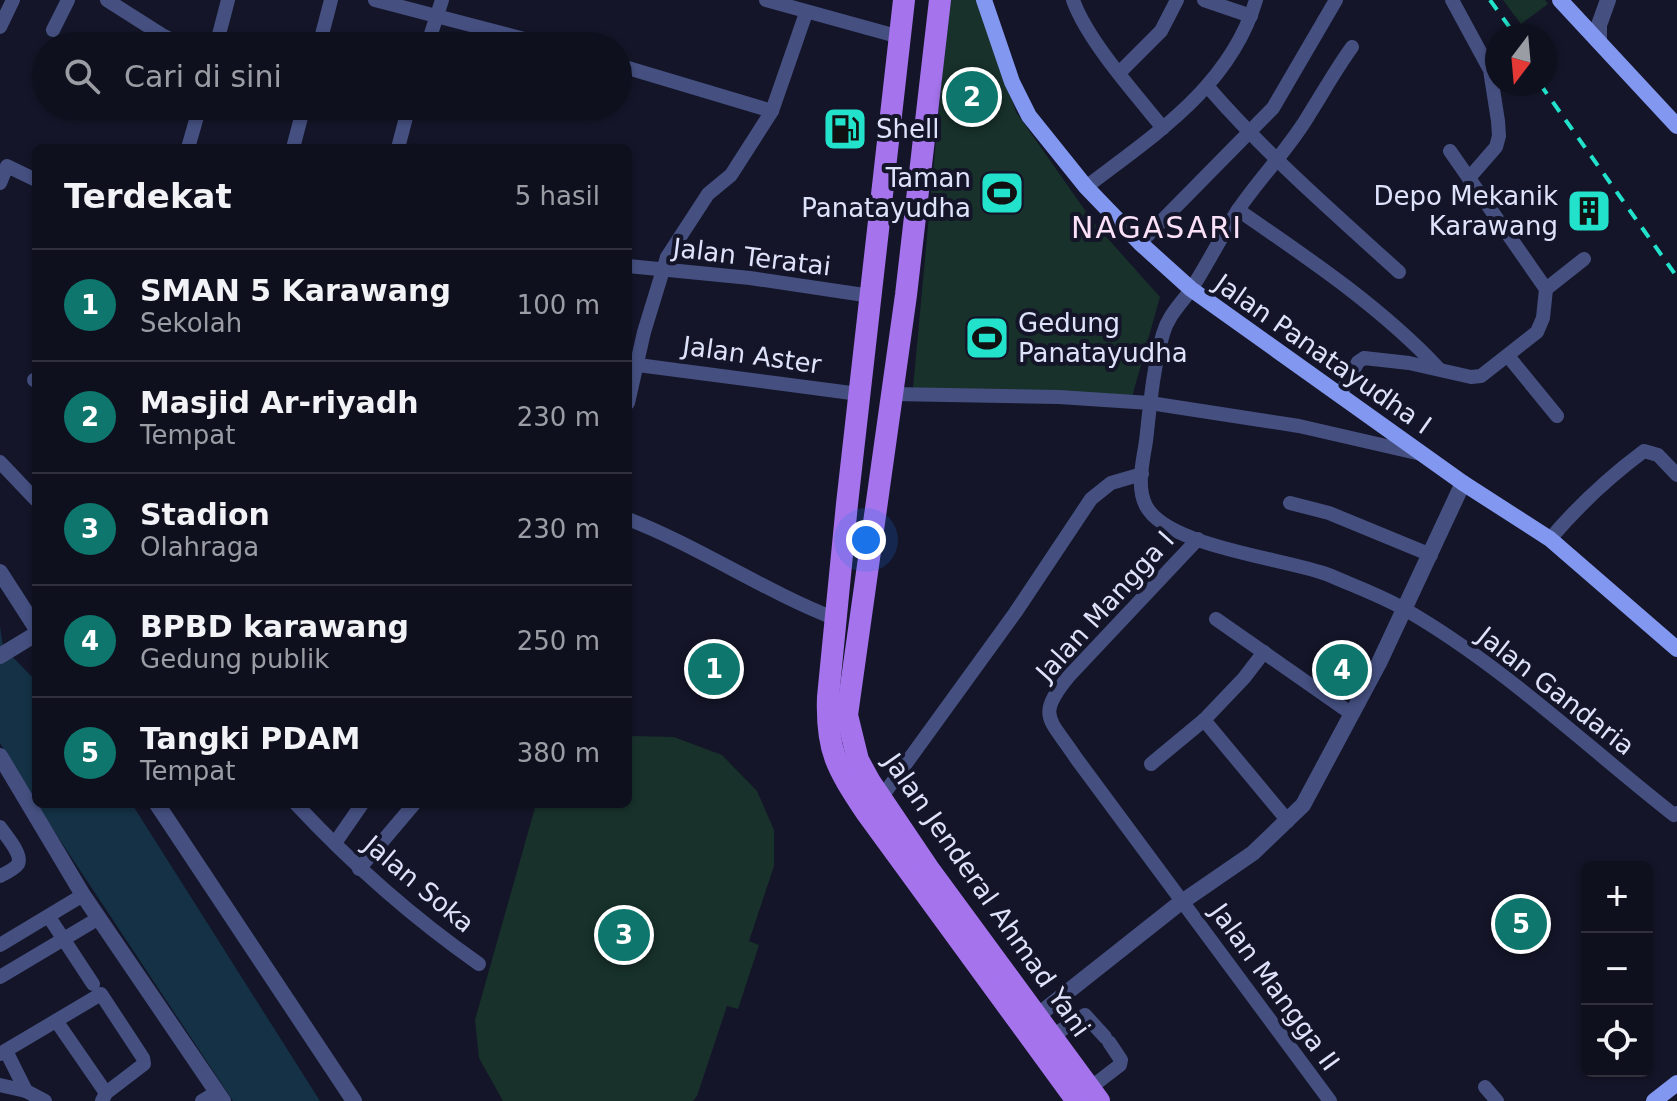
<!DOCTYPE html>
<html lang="id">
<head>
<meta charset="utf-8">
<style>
  :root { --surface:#0f101e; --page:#181927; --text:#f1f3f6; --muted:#9b9da4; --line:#2f303c; --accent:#0f766e }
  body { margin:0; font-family:"DejaVu Sans",sans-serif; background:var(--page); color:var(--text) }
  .controls { position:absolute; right:24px; bottom:24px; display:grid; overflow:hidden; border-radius:12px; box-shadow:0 2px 6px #0004 }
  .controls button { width:72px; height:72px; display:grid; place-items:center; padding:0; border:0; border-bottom:2px solid var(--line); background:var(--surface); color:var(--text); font:40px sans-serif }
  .compass { position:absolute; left:1485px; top:24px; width:72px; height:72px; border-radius:50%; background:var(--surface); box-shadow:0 2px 6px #0004; rotate:196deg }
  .you { position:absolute; left:866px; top:540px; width:28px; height:28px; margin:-20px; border:6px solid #fff; border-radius:50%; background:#1a73e8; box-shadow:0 0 0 12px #1a73e833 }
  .badge { display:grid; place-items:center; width:52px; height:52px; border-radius:50%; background:var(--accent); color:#fff; font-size:26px; font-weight:700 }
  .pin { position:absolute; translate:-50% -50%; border:4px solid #fff; box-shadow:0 2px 8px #0006 }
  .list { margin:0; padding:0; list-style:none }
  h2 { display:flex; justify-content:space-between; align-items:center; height:104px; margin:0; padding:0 32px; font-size:34px }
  h2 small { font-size:26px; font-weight:400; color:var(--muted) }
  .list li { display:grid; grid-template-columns:52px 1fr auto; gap:24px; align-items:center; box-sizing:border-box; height:112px; padding:0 32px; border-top:2px solid var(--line) }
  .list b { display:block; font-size:30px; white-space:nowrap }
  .list p { margin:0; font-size:26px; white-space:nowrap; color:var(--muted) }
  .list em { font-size:26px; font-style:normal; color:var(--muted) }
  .icon { flex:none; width:44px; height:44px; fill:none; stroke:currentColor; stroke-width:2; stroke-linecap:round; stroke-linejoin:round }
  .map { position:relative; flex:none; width:1677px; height:1101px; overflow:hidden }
  .search { position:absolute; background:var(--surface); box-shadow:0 2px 6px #0004; left:32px; top:32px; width:600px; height:88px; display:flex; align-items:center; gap:20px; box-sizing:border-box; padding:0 28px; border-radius:44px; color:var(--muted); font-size:30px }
  .panel { position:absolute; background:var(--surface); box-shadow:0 2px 6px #0004; left:32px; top:144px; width:600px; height:664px; border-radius:12px }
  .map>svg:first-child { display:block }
  .green { fill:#18312b }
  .water { fill:#143145 }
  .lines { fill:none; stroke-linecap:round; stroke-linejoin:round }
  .minor { stroke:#455081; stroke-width:14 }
  .tertiary { stroke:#455081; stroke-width:16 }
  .secondary { stroke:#8297ef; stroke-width:16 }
  .primary { stroke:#a574ed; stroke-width:22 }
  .rail { stroke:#23e2cc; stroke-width:4; stroke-dasharray:12 10; stroke-linecap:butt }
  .labels { text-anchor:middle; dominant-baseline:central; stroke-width:8; stroke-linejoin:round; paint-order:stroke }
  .poi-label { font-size:26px; fill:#dfe2fb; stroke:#141528; text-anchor:start }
  .street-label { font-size:26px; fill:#dfe2fb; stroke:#141528 }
  .quarter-label { font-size:30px; letter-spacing:2px; fill:#fbe1f7; stroke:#141528 }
</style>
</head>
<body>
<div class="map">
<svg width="1677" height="1101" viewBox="0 0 1677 1101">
  <rect width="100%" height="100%" fill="#141528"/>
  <g class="green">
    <path d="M949,0H978L1016,112L1094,223L1160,297L1132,397L913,388Z"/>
    <path d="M1503,0H1545L1548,4L1521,24Z"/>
    <path d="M632,736L674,737L722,755L757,791L774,830V866L749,941L759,945L738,1009L727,1006L697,1096L693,1101H503L479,1058L475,1020L536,804H628V738Z"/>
  </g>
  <g class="water">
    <path d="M0,626L3,647L36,681V803L0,743Z"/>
    <path d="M36,804H132L320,1101H233Z"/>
  </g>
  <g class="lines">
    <g class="minor">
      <path d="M107,0L162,35L185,46"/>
      <path d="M375,0L551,46"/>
      <path d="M766,0L900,37"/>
      <path d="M1073,0C1087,40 1136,95 1163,128"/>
      <path d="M1204,0L1251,16"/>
      <path d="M1452,0L1490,70L1498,121L1499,136L1496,147L1469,178"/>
      <path d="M0,27L13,0"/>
      <path d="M53,30L68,0"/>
      <path d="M216,46L228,0"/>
      <path d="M319,46L331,0"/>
      <path d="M427,46L442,0"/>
      <path d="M1352,47C1336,69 1324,91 1310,113C1290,148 1260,177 1238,210C1222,235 1208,263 1192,288C1182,303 1168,315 1163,334C1153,368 1150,406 1146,441C1143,461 1136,487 1146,506C1168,547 1284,558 1329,575C1354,586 1382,596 1406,610C1503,666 1586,746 1674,815L1677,813"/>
      <path d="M618,65L772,111"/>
      <path d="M1119,73L1161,31L1177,0"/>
      <path d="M1208,87C1267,155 1333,212 1399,272"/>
      <path d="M188,148L200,106"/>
      <path d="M293,148L304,106"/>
      <path d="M398,148L409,106"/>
      <path d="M1450,151L1546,289"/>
      <path d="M0,183L7,166L36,180"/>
      <path d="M1086,187C1154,135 1230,87 1256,0"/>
      <path d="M1238,210C1308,258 1381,307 1439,369"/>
      <path d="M1140,243L1273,108L1336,0"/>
      <path d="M628,266L750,278L871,296"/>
      <path d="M1508,356L1557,416"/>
      <path d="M638,365L859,394"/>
      <path d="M34,380L36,381"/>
      <path d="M891,394L1059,397L1150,403L1299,426L1421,454"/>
      <path d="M1340,395L1358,362L1364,358L1409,363L1471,377L1481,376L1537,332L1543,318L1546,289L1584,259"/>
      <path d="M628,403L644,332L667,257L708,194L731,175L772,111L806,13"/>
      <path d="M0,462L36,500"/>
      <path d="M1290,503L1329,513L1431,555"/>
      <path d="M628,519C700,547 764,591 836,619"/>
      <path d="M1198,539L1069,676C1035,717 1050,718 1076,758L1330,1101"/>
      <path d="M1550,539C1578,506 1609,477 1644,451L1658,455L1677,475"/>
      <path d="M1216,619L1352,714"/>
      <path d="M1204,720L1288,821"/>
      <path d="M1151,764L1204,720L1244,678L1264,652"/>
      <path d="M881,798L1015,613L1091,499L1111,483L1142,474"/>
      <path d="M296,804C352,864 412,917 479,964"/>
      <path d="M0,827C5,835 23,854 18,864C15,869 4,874 0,876"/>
      <path d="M335,843L362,804"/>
      <path d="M359,869L414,804"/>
      <path d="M49,917L93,984"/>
      <path d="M0,945L83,895"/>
      <path d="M0,977L99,918"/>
      <path d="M57,1022L106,1093"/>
      <path d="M1052,1036L1085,1015L1105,1037"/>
      <path d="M6,1051L26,1091"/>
      <path d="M0,1054L101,994L143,1058L144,1064L106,1093L102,1101"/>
      <path d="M0,1085L26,1091L45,1101"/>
      <path d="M1485,1087L1497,1101"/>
      <path d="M1090,1088L1120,1065L1121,1060L1109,1042"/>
      <path d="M202,1101L217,1092"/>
    </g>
    <g class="tertiary">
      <path d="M1599,40V25L1608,0"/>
      <path d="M0,572L36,628"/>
      <path d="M0,656L36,634"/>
      <path d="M0,756L83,895L223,1101"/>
      <path d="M157,804L354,1101"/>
      <path d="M1037,1016L1176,906L1253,853L1303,805L1379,663L1463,483"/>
    </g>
    <g class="secondary">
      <path d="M984,0L1012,82L1029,116L1086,187L1140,243L1191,289L1463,483L1550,539L1677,649"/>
      <path d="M1560,0L1677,126"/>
      <path d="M1654,1101L1677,1083"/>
    </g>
    <g class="primary">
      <path d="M904,0L847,504L828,697C826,751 837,768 866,812L1077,1101"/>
      <path d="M940,0L906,295L847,715L858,760L870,782L928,868L1099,1101"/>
    </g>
    <g class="rail">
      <path d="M1490,0L1516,36"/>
      <path d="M1540,84L1677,277"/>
    </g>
  </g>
  <defs>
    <g id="fuel-square" transform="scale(2.3)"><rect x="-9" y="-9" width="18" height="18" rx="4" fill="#23e2cc" stroke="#141528"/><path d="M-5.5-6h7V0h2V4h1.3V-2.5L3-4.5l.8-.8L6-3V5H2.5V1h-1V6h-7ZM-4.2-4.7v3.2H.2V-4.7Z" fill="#111"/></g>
    <g id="stadium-square" transform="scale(2.3)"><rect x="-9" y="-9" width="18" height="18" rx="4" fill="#23e2cc" stroke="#141528"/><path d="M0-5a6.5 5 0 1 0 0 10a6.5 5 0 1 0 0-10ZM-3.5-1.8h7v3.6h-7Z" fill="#111"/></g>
    <g id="building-square" transform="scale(2.3)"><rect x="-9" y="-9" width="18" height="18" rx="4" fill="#23e2cc" stroke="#141528"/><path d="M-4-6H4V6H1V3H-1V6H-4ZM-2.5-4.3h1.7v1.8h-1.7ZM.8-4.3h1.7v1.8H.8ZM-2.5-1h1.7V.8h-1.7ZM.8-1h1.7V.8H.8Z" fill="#111"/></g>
  </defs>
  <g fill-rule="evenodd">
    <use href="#fuel-square" x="845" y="129"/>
    <use href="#stadium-square" x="1002" y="193"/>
    <use href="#building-square" x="1589" y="211"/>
    <use href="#stadium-square" x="987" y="338"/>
  </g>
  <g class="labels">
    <g class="poi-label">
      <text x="876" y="129">Shell</text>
      <text x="971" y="178" text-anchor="end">Taman<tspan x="971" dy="30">Panatayudha</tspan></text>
      <text x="1558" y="196" text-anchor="end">Depo Mekanik<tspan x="1558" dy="30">Karawang</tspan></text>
      <text x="1018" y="323">Gedung<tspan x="1018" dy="30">Panatayudha</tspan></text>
    </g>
    <g class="street-label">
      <text transform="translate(752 257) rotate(7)">Jalan Teratai</text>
      <text transform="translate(1323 354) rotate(35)">Jalan Panatayudha I</text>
      <text transform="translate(752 355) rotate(8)">Jalan Aster</text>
      <text transform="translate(1105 606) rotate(-48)">Jalan Mangga I</text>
      <text transform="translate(1556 691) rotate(38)">Jalan Gandaria</text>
      <text transform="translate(419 884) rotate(40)">Jalan Soka</text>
      <text transform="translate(987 895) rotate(55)">Jalan Jenderal Ahmad Yani</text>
      <text transform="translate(1275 987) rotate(54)">Jalan Mangga II</text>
    </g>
    <g class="quarter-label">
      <text x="1157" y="227">NAGASARI</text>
    </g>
  </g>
</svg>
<div class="controls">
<button>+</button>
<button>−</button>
<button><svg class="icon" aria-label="locate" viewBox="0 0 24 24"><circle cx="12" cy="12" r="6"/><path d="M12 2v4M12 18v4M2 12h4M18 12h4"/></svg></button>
</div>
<svg class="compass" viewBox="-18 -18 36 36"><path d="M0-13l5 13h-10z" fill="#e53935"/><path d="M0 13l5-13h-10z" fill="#9b9da4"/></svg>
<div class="you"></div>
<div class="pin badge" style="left:714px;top:669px">1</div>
<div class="pin badge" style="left:972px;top:97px">2</div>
<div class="pin badge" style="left:624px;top:935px">3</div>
<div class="pin badge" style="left:1342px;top:670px">4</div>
<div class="pin badge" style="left:1521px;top:924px">5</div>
<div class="search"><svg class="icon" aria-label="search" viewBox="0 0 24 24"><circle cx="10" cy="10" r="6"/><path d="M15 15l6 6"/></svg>Cari di sini</div>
<section class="panel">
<h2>Terdekat<small>5 hasil</small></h2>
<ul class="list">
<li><span class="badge">1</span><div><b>SMAN 5 Karawang</b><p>Sekolah</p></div><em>100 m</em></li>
<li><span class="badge">2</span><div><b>Masjid Ar-riyadh</b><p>Tempat</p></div><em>230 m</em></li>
<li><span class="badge">3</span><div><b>Stadion</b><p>Olahraga</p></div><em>230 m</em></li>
<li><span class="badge">4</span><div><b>BPBD karawang</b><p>Gedung publik</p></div><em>250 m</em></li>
<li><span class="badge">5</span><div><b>Tangki PDAM</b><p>Tempat</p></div><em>380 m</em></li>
</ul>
</section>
</div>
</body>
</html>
